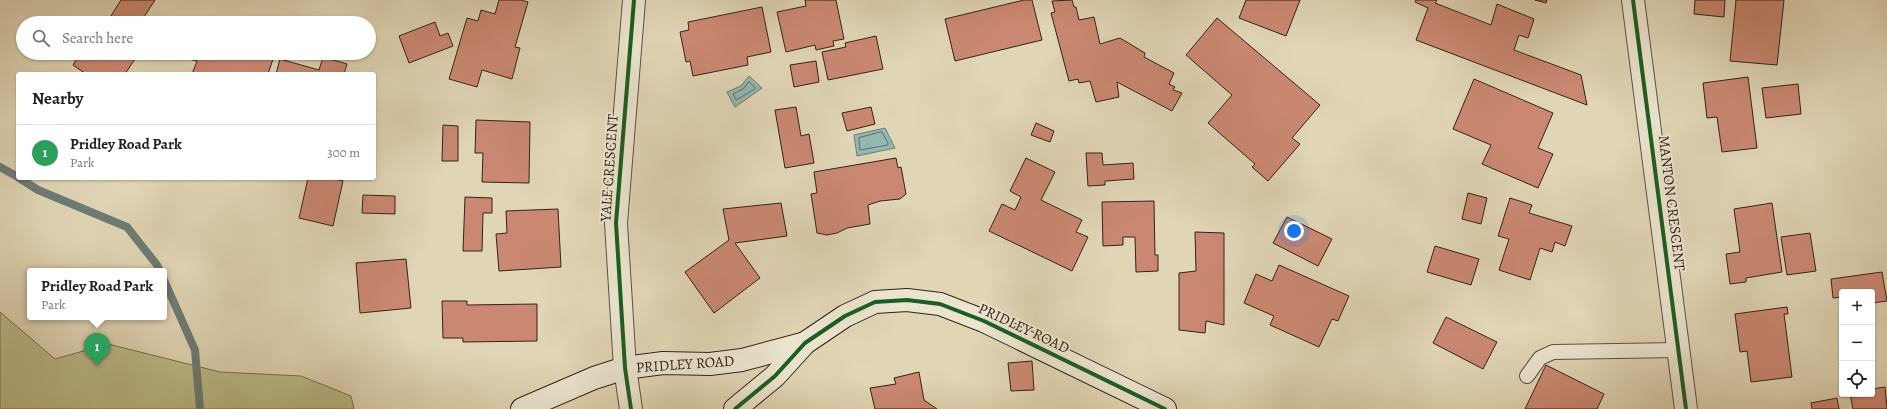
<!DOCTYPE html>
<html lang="en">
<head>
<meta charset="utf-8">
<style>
  :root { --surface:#fff; --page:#f6f6f6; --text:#202124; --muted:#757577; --line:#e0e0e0; --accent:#7c3aed }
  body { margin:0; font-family:Alegreya,serif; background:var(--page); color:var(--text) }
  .controls { position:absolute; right:12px; bottom:12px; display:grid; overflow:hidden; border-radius:4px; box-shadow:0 1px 3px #0004 }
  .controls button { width:36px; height:36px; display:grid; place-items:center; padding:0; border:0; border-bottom:1px solid var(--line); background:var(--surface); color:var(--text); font:20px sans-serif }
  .you { position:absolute; left:1294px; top:231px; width:14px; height:14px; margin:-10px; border:3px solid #fff; border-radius:50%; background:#1a73e8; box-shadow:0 0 0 6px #1a73e833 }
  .badge { display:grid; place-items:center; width:26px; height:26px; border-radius:50%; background:var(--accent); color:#fff; font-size:13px; font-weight:700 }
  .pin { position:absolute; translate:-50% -33px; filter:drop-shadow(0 1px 2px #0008) }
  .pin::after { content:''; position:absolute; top:21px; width:14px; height:12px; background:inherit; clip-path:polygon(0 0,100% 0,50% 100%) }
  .popup { position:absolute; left:27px; top:268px; width:140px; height:52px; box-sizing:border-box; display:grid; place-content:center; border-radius:4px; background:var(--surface); filter:drop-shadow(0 1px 3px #0005); font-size:13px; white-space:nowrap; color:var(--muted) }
  .popup b { font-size:15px; color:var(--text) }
  .popup::after { content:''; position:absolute; left:50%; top:100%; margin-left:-8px; border:8px solid transparent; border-top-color:var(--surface) }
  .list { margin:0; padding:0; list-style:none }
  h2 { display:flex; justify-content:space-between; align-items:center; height:52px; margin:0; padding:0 16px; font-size:17px }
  h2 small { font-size:13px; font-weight:400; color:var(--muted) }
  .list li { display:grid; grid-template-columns:26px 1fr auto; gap:12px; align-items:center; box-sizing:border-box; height:56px; padding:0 16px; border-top:1px solid var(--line) }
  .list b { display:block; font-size:15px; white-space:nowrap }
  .list p { margin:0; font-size:13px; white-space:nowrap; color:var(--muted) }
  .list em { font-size:13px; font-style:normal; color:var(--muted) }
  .icon { flex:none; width:22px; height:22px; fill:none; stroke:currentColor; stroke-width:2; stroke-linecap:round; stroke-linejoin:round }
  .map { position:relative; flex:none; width:1887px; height:409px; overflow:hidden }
  .search { position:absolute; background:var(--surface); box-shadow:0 1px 3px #0004; left:16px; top:16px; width:360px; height:44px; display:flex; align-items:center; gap:10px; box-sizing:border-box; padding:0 14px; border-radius:22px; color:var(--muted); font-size:15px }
  .panel { position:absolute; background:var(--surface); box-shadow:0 1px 3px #0004; left:16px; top:72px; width:360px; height:108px; border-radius:4px }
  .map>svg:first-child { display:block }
  .green { fill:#bb8; stroke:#776f50 }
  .water { fill:#94b8b3; stroke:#6d7c75 }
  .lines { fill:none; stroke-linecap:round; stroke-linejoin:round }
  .shore { stroke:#646e66; stroke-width:1 }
  .stream { stroke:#6d7c75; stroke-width:8 }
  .building { fill:#ca8872; stroke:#332319 }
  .lane-casing { stroke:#5e5040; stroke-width:16 }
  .street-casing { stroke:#5e5040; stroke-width:24 }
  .secondary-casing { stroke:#332319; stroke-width:24 }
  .lane { stroke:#ebe4cf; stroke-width:14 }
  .street { stroke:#ebe4cf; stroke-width:22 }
  .secondary { stroke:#ebe4cf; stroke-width:22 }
  .cycleway-casing { stroke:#ebe4cf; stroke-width:6 }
  .cycleway { stroke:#1b5e20; stroke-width:4 }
  .labels { text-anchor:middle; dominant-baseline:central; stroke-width:4; stroke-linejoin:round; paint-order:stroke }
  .street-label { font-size:15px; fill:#332319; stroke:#ebe4cf }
</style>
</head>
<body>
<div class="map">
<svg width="1887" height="409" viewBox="0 0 1887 409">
  <rect width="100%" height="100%" fill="#e0d5b5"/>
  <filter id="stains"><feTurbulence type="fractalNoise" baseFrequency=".005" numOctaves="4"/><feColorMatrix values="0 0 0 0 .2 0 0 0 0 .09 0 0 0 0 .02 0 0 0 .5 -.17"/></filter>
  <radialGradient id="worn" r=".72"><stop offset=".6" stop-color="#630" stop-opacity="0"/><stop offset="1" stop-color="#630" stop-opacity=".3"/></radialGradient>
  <path class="green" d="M0,312L55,359L108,344L220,372L301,376L351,396L354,409H0Z"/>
  <g class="water">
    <path d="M749,76L762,88L735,107L727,92L741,86Z"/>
    <path d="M885,128L895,148L857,156L854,135Z"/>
  </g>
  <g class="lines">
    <g class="shore">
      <path d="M749,82L754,86L755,89L736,100L733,94L743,89Z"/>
      <path d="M882,132L888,143V145L860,150L859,138Z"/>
    </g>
    <g class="stream">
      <path d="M0,167L18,177"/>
      <path d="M19,178L38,190L127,227L157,265L160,271"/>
      <path d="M164,280L195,350L200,409"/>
    </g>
  </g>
  <g class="building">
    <path d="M121,0H155L140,23H100L105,16L109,19Z"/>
    <path d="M499,0H521L528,2L515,47L520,48L512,79L482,70L477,87L449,79L467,18L478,21L481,10L495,14Z"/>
    <path d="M805,0H836L844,39L833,41L834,46L816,50L815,45L786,52L777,12L806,6Z"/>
    <path d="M1024,0H1032L1042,40L955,61L945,19Z"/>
    <path d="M1072,0L1074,7H1076L1079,20L1094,17L1100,44L1120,38L1145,53L1144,57L1174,73L1169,84L1175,87L1173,90L1182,93L1172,111L1117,82L1119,97L1096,102L1090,81L1079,83L1078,79L1069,81L1051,13L1055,12L1052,1Z"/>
    <path d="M1246,0H1300L1286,36L1239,18Z"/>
    <path d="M1416,0H1437L1435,3L1491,25L1497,4L1534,19L1528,38L1519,35L1514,50L1581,75L1587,105L1416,40L1428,8L1415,2Z"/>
    <path d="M1535,0H1547L1546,3Z"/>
    <path d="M1695,0H1725L1724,17L1694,14Z"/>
    <path d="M1736,0H1784L1777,65L1730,61Z"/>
    <path d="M762,7L771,52L747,57L748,65L693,76L690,61L686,62L680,32L689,30L688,22Z"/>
    <path d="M1217,18L1320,105L1292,138L1300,144L1268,181L1252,167L1255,164L1208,123L1232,95L1186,55Z"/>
    <path d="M435,22L440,36L448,33L453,46L409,63L399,36Z"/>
    <path d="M876,36L883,69L828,80L822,52L846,47L845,43Z"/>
    <path d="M80,53H139L125,74H86L73,65Z"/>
    <path d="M191,53H234L243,56L244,53H275L268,74H192L197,61L189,59Z"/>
    <path d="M323,57L347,64L344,74H276L280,59L319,70Z"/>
    <path d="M816,61L819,82L794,87L790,65Z"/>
    <path d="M1748,77L1757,148L1722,152L1717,117L1707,118L1703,83Z"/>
    <path d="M1474,79L1553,113L1538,148L1553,154L1538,188L1482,164L1491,145L1453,129Z"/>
    <path d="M1798,84L1801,114L1766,118L1762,88Z"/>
    <path d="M796,107L801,136L809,134L814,163L785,168L775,110Z"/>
    <path d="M871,107L875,124L847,131L842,113Z"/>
    <path d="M476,120L530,122L529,183L482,182L483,153H475Z"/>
    <path d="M1036,123L1054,131L1050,142L1031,135Z"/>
    <path d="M443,125L458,126V161H442Z"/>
    <path d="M1086,153H1102L1103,165L1133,163L1134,179L1105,181V185L1088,186Z"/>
    <path d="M896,158L898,168L901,167L906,194L900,199L880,201L868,205L870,224L847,228L837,233L827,235L817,233L811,194L817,193L814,172Z"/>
    <path d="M1026,158L1055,172L1041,200L1082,220L1076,232L1088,237L1072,271L989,231L1002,204L1015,210L1021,197L1010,191Z"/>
    <path d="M308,178H331L343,181L333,226L299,218Z"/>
    <path d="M1468,193L1487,198L1481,224L1462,219Z"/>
    <path d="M363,195L395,196V214L362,213Z"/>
    <path d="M465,197L492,198V213H483L482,251H463Z"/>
    <path d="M1510,198L1532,205L1529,213L1572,226L1565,246L1555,242L1552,252L1540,248L1530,280L1499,270L1509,239L1498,236Z"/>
    <path d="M1154,201L1155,255H1158V271L1136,272L1135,237H1123V245L1103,246L1102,202Z"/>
    <path d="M781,203L787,236L735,243L760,278L714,313L685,272L729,240L723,209Z"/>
    <path d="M1772,203L1782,272L1746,278V282L1730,284L1726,254L1740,252L1734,209Z"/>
    <path d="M558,209L561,267L499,271L496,234L507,233L506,211Z"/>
    <path d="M1287,217L1332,239L1318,266L1273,243Z"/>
    <path d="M1195,232L1224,233V325L1206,321L1205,333L1179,330V273L1196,271Z"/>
    <path d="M1810,233L1816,271L1787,275L1781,237Z"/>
    <path d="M1435,246L1479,259L1471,285L1427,272Z"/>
    <path d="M406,259L411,308L360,313L356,263Z"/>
    <path d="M1279,265L1349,296L1338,321L1332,319L1319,347L1270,325L1274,316L1244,303L1256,274L1272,281Z"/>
    <path d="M1882,272L1887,301L1872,303V292H1842V297L1833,298L1831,279Z"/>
    <path d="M442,301H467V305L537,304V341L463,342V338H443Z"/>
    <path d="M1787,307L1788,314H1784L1792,377L1751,382L1747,351L1740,352L1735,314Z"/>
    <path d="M1446,317L1497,342L1483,369L1433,343Z"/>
    <path d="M1032,361L1034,390L1011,391L1008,363Z"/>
    <path d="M1546,365L1604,394L1597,409H1525Z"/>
    <path d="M919,372L924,400L937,409H875L870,388L896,384L894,378Z"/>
    <path d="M1885,387L1887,409H1853L1850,394H1872V389Z"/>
    <path d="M1837,398L1839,409H1812L1811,403Z"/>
  </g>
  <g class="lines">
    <g class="lane-casing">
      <path id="lane" d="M1527,376L1540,358L1553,352L1679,350"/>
    </g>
    <g class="street-casing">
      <g id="street">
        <path d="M1633,0L1686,409"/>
        <path d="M631,409L625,368L616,223L634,0"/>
      </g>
    </g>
    <g class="secondary-casing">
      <g id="secondary">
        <path d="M522,409L594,378L625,368L663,363L710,364L742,360L805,343"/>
        <path d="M735,409L775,376L805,343L845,316L875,302L907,300L940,304L984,321L1165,409"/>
      </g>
    </g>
    <use href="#lane" class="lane"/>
    <use href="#street" class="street"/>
    <use href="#secondary" class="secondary"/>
    <g class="cycleway-casing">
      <g id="cycleway">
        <path d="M1633,0L1686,409"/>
        <path d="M631,409L625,368L616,223L634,0"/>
        <path d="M735,409L775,376L805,343L845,316L875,302L907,300L940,304L984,321L1165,409"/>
      </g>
    </g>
    <use href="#cycleway" class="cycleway"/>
  </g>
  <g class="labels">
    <g class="street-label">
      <text transform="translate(609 168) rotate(-86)">YALE CRESCENT</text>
      <text transform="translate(1672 203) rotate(83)">MANTON CRESCENT</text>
      <text transform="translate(1024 328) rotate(25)">PRIDLEY ROAD</text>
      <text transform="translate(685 364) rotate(-4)">PRIDLEY ROAD</text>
    </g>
  </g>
  <rect width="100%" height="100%" filter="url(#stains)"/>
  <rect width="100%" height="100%" fill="url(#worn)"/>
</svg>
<div class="controls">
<button>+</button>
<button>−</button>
<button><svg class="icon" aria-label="locate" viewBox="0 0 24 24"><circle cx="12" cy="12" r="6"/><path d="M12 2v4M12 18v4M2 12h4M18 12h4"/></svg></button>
</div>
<div class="you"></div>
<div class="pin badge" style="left:97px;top:366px;background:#2e9e5b">1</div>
<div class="popup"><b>Pridley Road Park</b>Park</div>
<div class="search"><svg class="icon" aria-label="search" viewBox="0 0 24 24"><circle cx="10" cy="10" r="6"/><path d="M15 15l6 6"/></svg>Search here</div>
<section class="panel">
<h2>Nearby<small></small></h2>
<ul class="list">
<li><span class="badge" style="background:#2e9e5b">1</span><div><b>Pridley Road Park</b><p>Park</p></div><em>300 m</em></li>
</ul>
</section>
</div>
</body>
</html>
